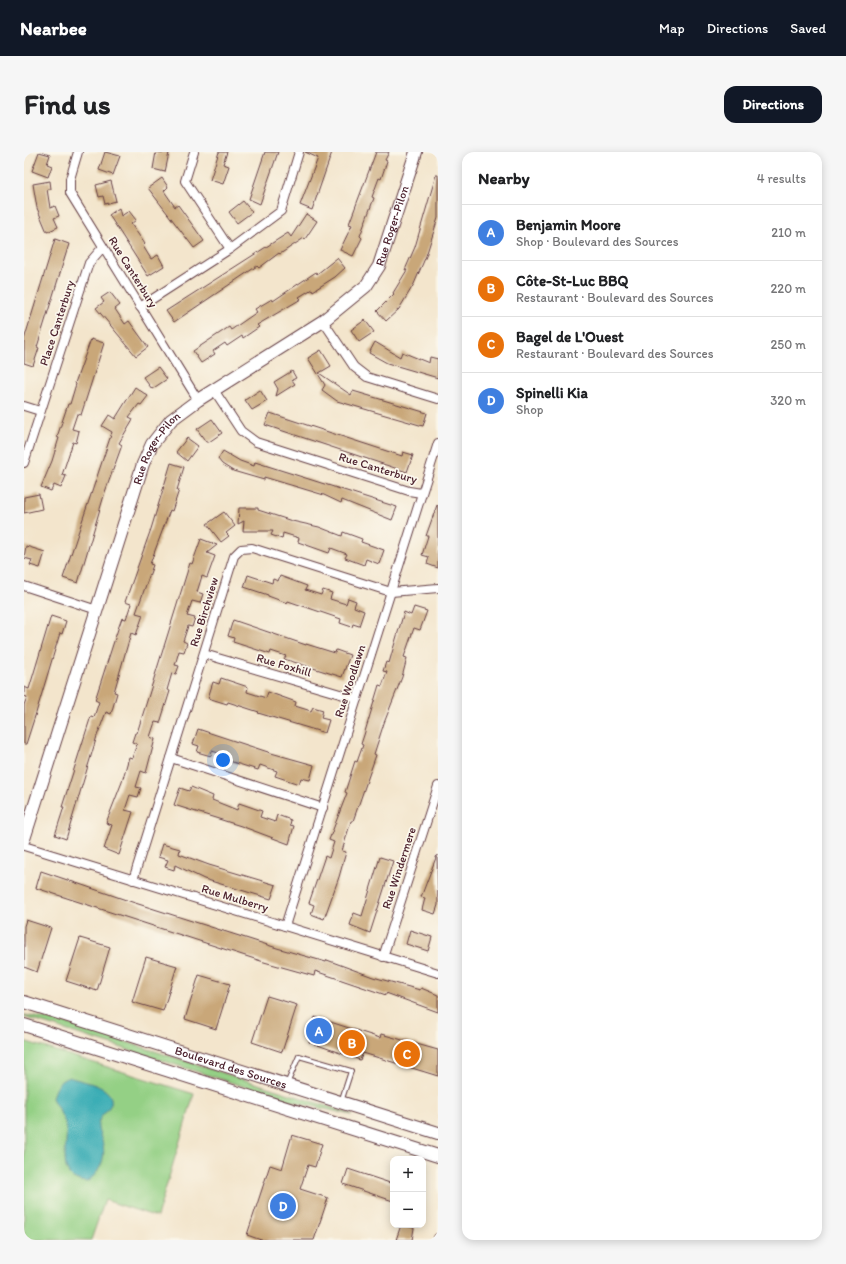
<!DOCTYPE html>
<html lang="en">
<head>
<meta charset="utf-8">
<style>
  :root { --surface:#fff; --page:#f6f6f6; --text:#202124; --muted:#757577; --line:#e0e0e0; --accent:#111827 }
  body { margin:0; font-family:Itim,sans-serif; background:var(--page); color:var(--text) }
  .controls { position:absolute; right:12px; bottom:12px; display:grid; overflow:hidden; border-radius:8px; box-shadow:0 2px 10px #0003 }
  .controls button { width:36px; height:36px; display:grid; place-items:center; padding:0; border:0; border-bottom:1px solid var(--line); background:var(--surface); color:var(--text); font:20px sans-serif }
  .you { position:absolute; left:199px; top:608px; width:14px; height:14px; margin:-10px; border:3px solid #fff; border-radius:50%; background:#1a73e8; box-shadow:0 0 0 6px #1a73e833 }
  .badge { display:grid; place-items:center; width:26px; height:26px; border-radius:50%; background:var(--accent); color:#fff; font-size:13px; font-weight:700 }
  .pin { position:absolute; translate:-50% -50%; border:2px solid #fff; box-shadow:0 1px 4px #0006 }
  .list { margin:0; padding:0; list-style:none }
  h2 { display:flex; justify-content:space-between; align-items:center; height:52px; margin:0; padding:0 16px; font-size:17px }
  h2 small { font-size:13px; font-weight:400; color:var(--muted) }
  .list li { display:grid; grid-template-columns:26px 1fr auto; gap:12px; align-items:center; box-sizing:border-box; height:56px; padding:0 16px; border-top:1px solid var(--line) }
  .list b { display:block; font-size:15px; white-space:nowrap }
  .list p { margin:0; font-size:13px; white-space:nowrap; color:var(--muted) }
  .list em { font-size:13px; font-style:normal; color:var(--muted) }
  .map { position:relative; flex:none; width:414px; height:1088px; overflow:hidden; border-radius:12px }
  header { display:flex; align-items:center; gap:24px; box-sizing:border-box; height:56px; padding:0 20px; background:var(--accent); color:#fff }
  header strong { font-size:19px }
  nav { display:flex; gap:22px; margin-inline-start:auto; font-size:14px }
  .intro { display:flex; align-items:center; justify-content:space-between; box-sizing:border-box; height:96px; padding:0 24px }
  h1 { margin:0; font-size:28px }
  .button { padding:10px 18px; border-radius:12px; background:var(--accent); color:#fff; font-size:14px; font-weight:700 }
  main { display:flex; gap:24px; padding:0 24px }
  aside { flex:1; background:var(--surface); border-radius:12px; box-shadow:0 2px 10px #0003 }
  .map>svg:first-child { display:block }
  .green { fill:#94d085; stroke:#6f7858 }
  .water { fill:#3badb5; stroke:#426670 }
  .building { fill:#c9a779 }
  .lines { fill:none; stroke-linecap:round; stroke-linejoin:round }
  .lane-casing { stroke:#633d43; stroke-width:6 }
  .street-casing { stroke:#633d43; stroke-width:10 }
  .secondary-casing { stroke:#633d43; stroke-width:14 }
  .lane { stroke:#fff; stroke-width:4 }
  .street { stroke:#fff; stroke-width:8 }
  .secondary { stroke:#fff; stroke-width:12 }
  .labels { text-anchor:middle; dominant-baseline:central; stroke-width:3.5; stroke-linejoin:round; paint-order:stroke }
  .street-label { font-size:12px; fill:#4a1f2b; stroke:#fbf7ec }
</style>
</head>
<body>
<header>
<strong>Nearbee</strong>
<nav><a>Map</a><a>Directions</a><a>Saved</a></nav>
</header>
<div class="intro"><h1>Find us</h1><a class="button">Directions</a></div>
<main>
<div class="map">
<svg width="414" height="1088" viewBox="0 0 414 1088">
  <rect width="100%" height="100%" fill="#fbf7ec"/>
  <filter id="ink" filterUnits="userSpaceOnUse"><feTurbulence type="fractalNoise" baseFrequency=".025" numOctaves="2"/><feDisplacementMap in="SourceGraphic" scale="8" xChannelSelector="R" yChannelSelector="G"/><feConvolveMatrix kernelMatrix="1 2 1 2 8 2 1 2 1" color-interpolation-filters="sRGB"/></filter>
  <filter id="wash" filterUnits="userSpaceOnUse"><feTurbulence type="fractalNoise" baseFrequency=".012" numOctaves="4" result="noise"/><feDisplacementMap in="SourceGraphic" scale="16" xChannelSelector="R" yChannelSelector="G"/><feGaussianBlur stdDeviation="0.9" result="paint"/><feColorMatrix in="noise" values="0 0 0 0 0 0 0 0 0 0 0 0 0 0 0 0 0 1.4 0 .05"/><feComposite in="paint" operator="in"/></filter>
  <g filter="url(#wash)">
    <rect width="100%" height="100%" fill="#f3e5cc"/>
    <g class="green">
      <path d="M0,863L33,869L52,874L328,962V963L266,949L0,865Z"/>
      <path d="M0,889L170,942L133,1065L81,1048L67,1088H0Z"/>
    </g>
    <path class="water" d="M45,925C56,929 78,932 85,942C93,954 78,960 75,969C71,976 78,985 79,993C82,1008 75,1021 63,1030C28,1027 47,993 41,971C38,963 32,954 28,946C31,935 34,929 45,925Z"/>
    <g id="blocks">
      <g class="building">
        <path d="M15,0L26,3L23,12L28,14L24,25L8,19Z"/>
        <path d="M81,0L96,4L89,23L75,18Z"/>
        <path d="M132,0L145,1L141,20L129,17Z"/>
        <path d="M195,0H203L199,12L205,14L199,32L186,28Z"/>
        <path d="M241,0H254L236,52L225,47Z"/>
        <path d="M281,0H308L288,58L276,53L294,6Z"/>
        <path d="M352,0H365L361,8L363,9L357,27L355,26L348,45L350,46L336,84L338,86L329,104L316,98L328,73L325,72Z"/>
        <path d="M412,23H414V66L402,104L390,132L375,157L362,169L353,159L370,142L369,141L383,118H381L391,95Z"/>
        <path d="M138,26L144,35L140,39L151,55L154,53L180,89L170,96L124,36Z"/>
        <path d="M26,29L27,37H23L26,56L31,54L35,64L30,66L34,75L23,80L13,56L9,32Z"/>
        <path d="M87,29L92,49L81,52L79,44L75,45L72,33Z"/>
        <path d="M219,49L228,60L213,71L205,60Z"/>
        <path d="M95,56L97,64L105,59L112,68L107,72L121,92L119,94L127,107L134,103L140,114L124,124L85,63Z"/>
        <path d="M282,62L293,69L281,87L280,86L256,102L255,101L235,116L233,114L150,170L142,159L264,81L267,85Z"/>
        <path d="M31,87L45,92L13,195L15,196L9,214L0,211V188Z"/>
        <path d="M313,106L321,116L311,125L289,139L288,137L275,145L277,147L233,173L235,175L219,186L218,184L203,194L201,191L189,199L191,202L177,211L169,199L205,175L207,178L233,160L231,157L248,147L249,149L292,120L293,122Z"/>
        <path d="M86,140L96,153L91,157L101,172L105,169L124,195L112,204L72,156L80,150L77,146Z"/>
        <path d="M341,168L350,180L335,190L327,178Z"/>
        <path d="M67,187L80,191L57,263L53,262L48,277L55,279L52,291L49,290L38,323L42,324L37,336L30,333L27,339L17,335L28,309L35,286L33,285L44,252H46L52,232L51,231Z"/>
        <path d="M351,190L376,205L378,200L405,211L406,205L414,207V226L363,211L345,201Z"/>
        <path d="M297,198L307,214L295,221L327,243L329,239L403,261L399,274L313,249L298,238L301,233L284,206Z"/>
        <path d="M134,215L143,227L128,237L119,225Z"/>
        <path d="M268,219L272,226L268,228L271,232L252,244L254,237L250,230Z"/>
        <path d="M111,235L124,244L117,253L115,252L105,265L109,267L95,291L98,293L81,340L54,431L39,426L88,280L78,274L85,263L91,267Z"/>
        <path d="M236,238L243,249L228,258L221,248Z"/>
        <path d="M246,261L378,304L379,300L389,303L383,320L241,273Z"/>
        <path d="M188,267L198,281L185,290H182L173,277Z"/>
        <path d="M163,286L174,294L163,309L152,300Z"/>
        <path d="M199,299L216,309L230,314L231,310L373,355L368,368L318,348L317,351L300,343L240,325V328L209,319L198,312L194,307Z"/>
        <path d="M147,311L160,315L153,338H155L148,359L146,358L126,412L129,413L112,461L119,463L112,483L107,481L90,540L93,541L87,562L82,560L73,584L42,687L31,683L40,655H38L67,564L70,565L75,550L71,548L94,477L98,466L102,467L107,452L101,450L127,377Z"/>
        <path d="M15,342L18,357L0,361V345Z"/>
        <path d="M413,353L414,354V416L403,412L405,405L398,403L404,384H402Z"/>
        <path d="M215,356H234V358L268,369L295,375L318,384L319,380L338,387L337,390L360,398L355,412L342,407L340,413L321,406L323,402L307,396L305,401L274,390L275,386L259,381L258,387L247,383L249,379H219L220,369L214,372Z"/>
        <path d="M200,360L211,374L202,381L205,384L197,390L183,372Z"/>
        <path d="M177,387L193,393L183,401L191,404L183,426L178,424L173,440L179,442L176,451L168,449L163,464L171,466L168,475L164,474L159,489L163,491L160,500L155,499L151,513L155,514L152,522L148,521L143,538L146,539L136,571L131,570L126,585L131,587L122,621L117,619L112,635L117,636L114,645L106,643L101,658L109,660L95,703L80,697L88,673L82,671L98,630L105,605L108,606L113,592L108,590L111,581H113L166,411L168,412Z"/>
        <path d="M2,394L21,400L16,416L6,413L8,408L0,406Z"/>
        <path d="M224,423L248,431L249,427L254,429L256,424L283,434L281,438L297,443L299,438L308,441L306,447L322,452L324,446L332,449L330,455L340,459L335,474L329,472L328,475L316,471L317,467L264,449L263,451L244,444V443L220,435Z"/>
        <path d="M390,455L403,459L396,478L390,476L380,505L383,506L378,525L360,571L350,602L352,603L329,669H327L318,699L322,700L315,725L300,767L287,762L290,753L285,751L301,704L305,706L310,690L305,688L323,641L321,640L331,609L333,610L339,593L337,592L340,583L355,533L358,534L363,520L359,519L362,510L365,511L380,460L387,463Z"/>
        <path d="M27,464L42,469L38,482L36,481L12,561L2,592H0V553L3,545L0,544V535L5,537Z"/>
        <path d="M209,468L282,493V492L311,501L312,498L326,503L318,525L260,507L262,504L247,499L246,502L209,490L210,486L204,484Z"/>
        <path d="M197,526L224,535L223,540L242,546L244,540L272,550L271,554L287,559L289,555L299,558L297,566L305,568L301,581L234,561L235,560L204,550L203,552L184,546L189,530L195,532Z"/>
        <path d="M174,577L247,601L290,613L286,628L277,626L275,632L251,624L253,619L236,613L234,618L202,608L204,604L188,599L187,604L173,600L175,594L169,592Z"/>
        <path d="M167,635L189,644L188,648L213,658L215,651L238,659L236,665L251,670L253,663L267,668L266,673L270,674L265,692L217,674L150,653L156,636L165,639Z"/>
        <path d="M138,692L156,697L155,702L185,713L252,733L247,747L180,727L151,713L150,718L141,715L144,708L134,705Z"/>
        <path d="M413,703L414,753L411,762L398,758L401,746L397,745Z"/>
        <path d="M356,705L369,709L346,781L326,773L330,761L338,764Z"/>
        <path d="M17,719L108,750L253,796L302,810L303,808L349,825L396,838L397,836L414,843V860L362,841V843L291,819L290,824L240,810L12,736Z"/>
        <path d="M2,768L27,776L13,820L0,815V774Z"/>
        <path d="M386,778L408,785L404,799L382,792Z"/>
        <path d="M56,786L86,795L73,839L42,829Z"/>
        <path d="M122,805L153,814L139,859L108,850Z"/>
        <path d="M175,823L206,832L192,877L161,867Z"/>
        <path d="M243,844L273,853L258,900L228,890Z"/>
        <path d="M291,865L356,886L357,882L414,898V924L339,901L336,908L285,890Z"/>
        <path d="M268,983L298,992L291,1015L284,1013L276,1037L304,1046L290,1088H237L223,1083L246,1013L258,1017Z"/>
        <path d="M324,1017L369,1032V1049L319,1032Z"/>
        <path d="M377,1073L390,1076L388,1088H372Z"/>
      </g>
    </g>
  </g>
  <g filter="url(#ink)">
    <use href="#blocks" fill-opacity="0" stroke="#633d43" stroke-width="1"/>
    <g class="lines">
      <g class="lane-casing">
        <path id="lane" d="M263,932L275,904L327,919L317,950"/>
      </g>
      <g class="street-casing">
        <g id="street">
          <path d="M54,0L46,27V41L174,248"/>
          <path d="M170,0L161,29L206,97"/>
          <path d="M116,155L206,97L257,59L275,0"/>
          <path d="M299,169L330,215L343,225L414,247"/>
          <path d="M190,238L217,279L232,290L385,339L397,341"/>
          <path d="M0,254L16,259"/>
          <path d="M0,311L65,111L79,95"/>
          <path d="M0,434L73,458"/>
          <path d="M180,502L333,547"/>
          <path d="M147,606L299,656"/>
          <path d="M0,694L414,821"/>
          <path d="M109,728L210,404L217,397L228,396L367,440L414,436"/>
          <path d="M261,774L414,291"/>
          <path d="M359,805L414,634"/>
          <path d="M414,1088V1086"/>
        </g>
      </g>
      <g class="secondary-casing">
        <g id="secondary">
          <path id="s1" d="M0,687L119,312L128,292L147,268L174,248L299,169L342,134L355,114L392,0"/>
          <path id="s2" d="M0,850L414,981"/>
          <path d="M0,873L414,1004"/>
        </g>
      </g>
      <use href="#lane" class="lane"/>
      <use href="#street" class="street"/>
      <use href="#secondary" class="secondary"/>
    </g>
  </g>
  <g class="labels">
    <g class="street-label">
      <text stroke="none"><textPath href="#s1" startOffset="749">Rue Roger-Pilon</textPath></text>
      <text transform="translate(109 120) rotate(58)">Rue Canterbury</text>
      <text transform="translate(33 171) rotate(-72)">Place Canterbury</text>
      <text stroke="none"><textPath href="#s1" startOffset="414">Rue Roger-Pilon</textPath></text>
      <text transform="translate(354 316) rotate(17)">Rue Canterbury</text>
      <text transform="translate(180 460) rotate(-73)">Rue Birchview</text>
      <text transform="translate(260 513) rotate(16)">Rue Foxhill</text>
      <text transform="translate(326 529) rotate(-72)">Rue Woodlawn</text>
      <text transform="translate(375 716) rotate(-72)">Rue Windermere</text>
      <text transform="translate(211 746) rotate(17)">Rue Mulberry</text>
      <text stroke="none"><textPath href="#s2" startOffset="217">Boulevard des Sources</textPath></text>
    </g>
  </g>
</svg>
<div class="controls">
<button>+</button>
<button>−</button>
</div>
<div class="you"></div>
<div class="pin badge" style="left:295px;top:879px;background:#3f7fe0">A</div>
<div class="pin badge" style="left:328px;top:891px;background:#e8710a">B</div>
<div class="pin badge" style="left:383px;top:902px;background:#e8710a">C</div>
<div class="pin badge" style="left:259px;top:1054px;background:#3f7fe0">D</div>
</div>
<aside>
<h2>Nearby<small>4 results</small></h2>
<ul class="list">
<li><span class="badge" style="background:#3f7fe0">A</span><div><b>Benjamin Moore</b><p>Shop · Boulevard des Sources</p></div><em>210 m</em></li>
<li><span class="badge" style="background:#e8710a">B</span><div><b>Côte-St-Luc BBQ</b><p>Restaurant · Boulevard des Sources</p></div><em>220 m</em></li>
<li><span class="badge" style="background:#e8710a">C</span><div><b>Bagel de L'Ouest</b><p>Restaurant · Boulevard des Sources</p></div><em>250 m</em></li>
<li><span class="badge" style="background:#3f7fe0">D</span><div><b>Spinelli Kia</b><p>Shop</p></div><em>320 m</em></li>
</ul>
</aside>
</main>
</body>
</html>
